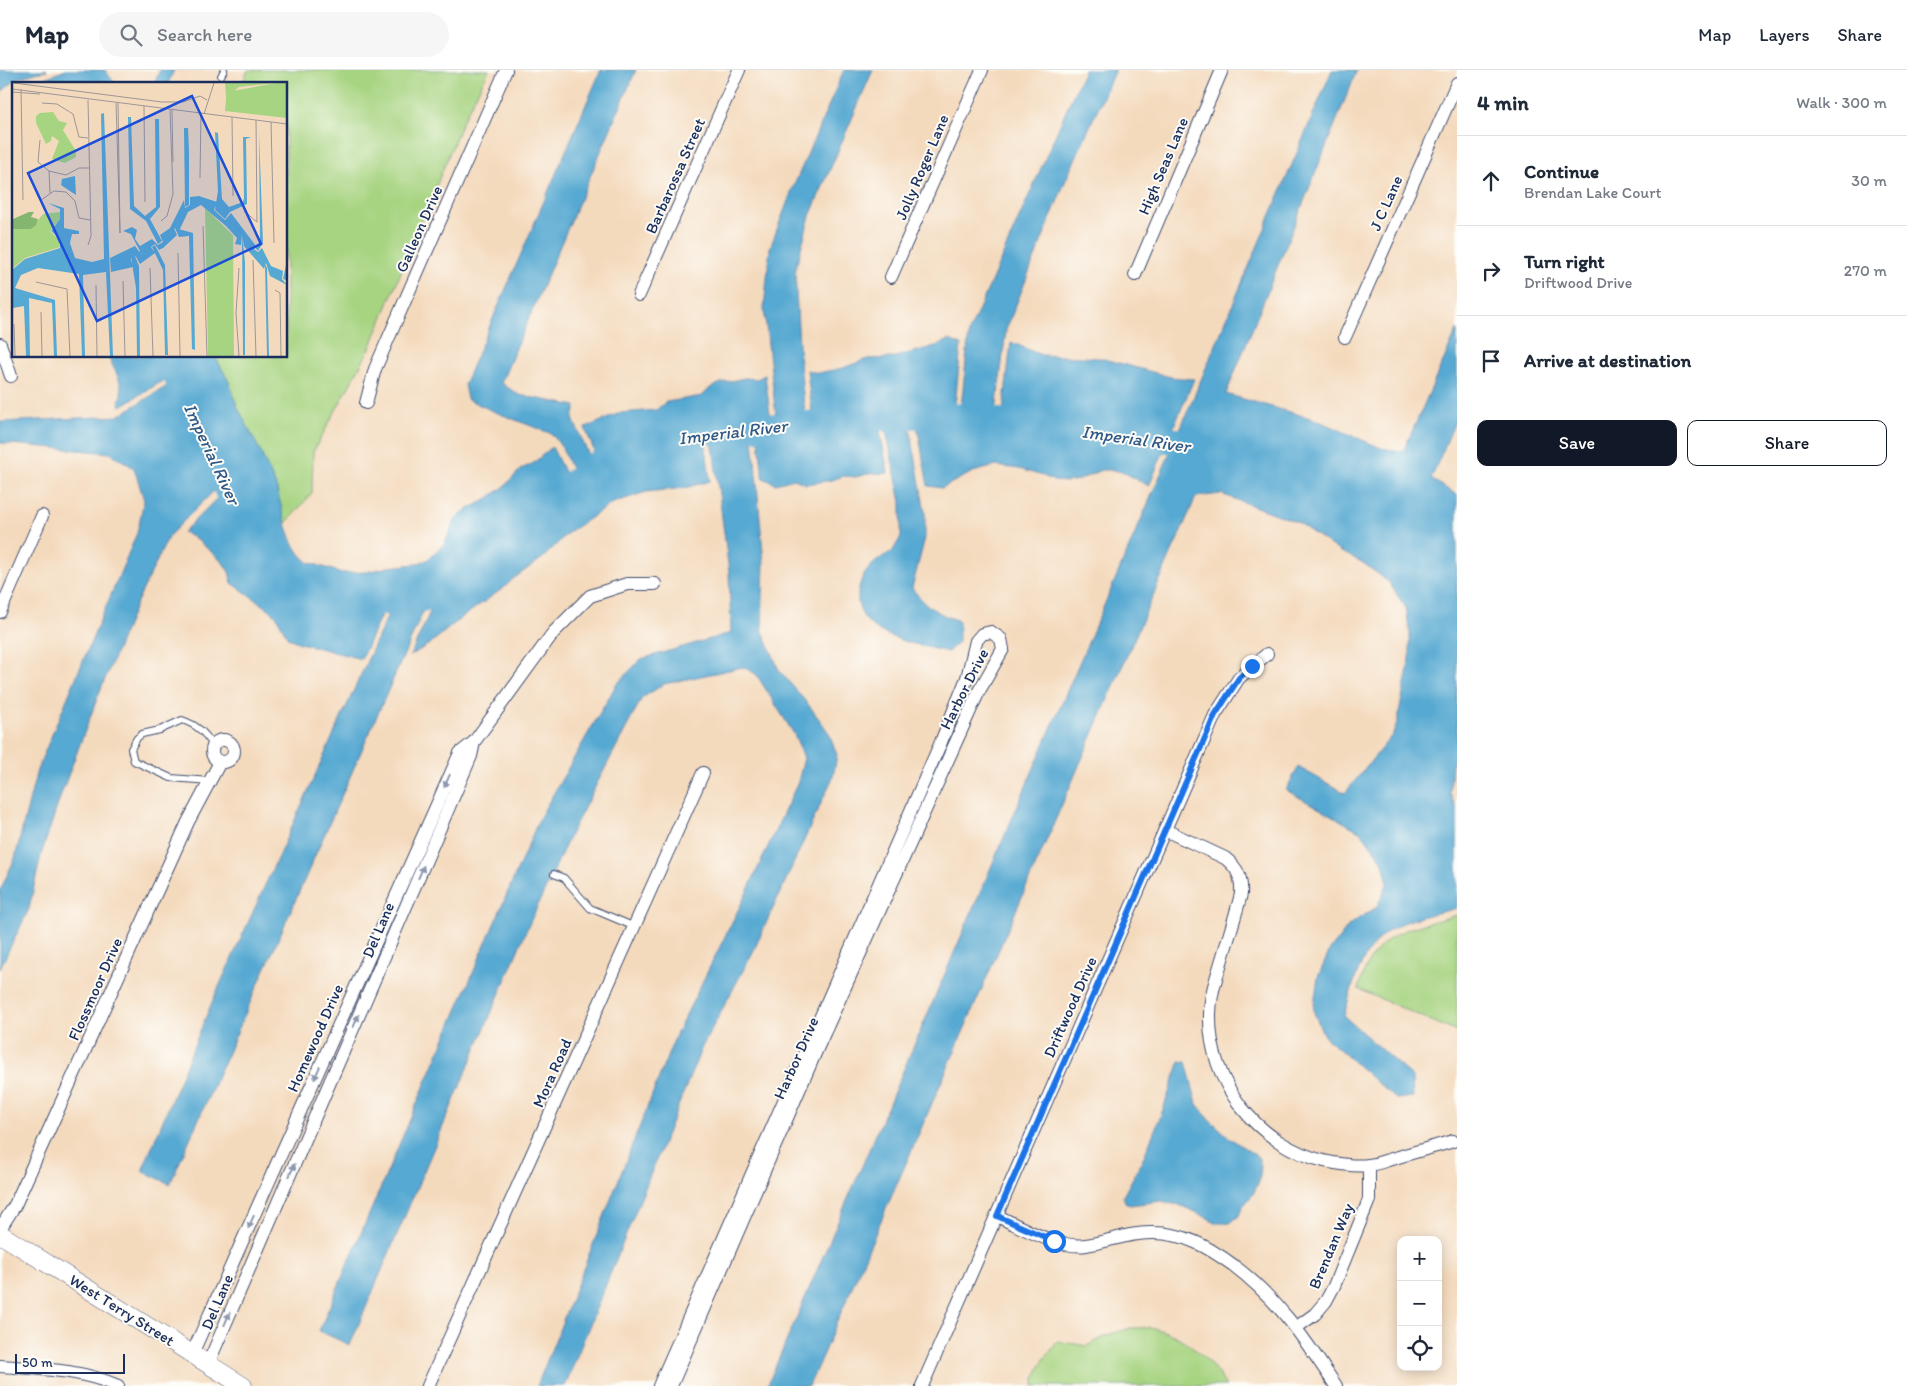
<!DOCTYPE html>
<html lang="en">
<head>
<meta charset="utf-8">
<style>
  :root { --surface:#fff; --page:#f6f6f7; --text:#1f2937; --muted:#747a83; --line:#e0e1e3; --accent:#111827 }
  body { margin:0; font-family:Itim,sans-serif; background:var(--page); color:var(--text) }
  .controls { position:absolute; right:15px; bottom:15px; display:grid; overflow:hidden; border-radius:10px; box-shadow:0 2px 12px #0003 }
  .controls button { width:45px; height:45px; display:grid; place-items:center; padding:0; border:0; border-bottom:1px solid var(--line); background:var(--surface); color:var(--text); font:25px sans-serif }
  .scale { position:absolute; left:15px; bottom:12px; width:110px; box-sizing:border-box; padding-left:5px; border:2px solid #1b2f5e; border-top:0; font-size:14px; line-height:18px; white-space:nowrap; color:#1b2f5e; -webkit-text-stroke:4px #fdfcf7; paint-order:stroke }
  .stop { position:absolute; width:15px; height:15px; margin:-11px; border:4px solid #1a73e8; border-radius:50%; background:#fff }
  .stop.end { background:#1a73e8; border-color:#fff; box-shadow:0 1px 5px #0008 }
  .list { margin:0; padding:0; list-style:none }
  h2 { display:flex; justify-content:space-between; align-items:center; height:65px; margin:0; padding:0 20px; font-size:21px }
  h2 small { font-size:16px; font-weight:400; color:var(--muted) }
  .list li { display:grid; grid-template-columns:32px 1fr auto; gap:15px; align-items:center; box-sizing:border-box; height:90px; padding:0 20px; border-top:1px solid var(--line) }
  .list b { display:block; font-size:19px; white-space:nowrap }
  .list p { margin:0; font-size:16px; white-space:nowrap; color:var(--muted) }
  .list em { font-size:16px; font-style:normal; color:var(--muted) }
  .actions { display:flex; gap:10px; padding:15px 20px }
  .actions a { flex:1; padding:11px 0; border:1px solid var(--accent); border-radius:10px; text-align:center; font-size:18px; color:var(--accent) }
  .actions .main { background:var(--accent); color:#fff }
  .icon { flex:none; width:28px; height:28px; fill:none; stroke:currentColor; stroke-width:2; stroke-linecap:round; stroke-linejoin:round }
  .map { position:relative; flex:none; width:1457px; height:1316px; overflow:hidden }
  header { display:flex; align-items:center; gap:30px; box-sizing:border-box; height:70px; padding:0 25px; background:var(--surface); border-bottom:1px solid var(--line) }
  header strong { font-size:24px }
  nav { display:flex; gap:28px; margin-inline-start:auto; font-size:18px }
  .search { width:350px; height:45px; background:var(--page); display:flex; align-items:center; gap:12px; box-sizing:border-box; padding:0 18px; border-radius:28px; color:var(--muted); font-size:19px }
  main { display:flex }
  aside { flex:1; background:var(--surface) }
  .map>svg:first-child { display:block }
  .green { fill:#a7d481; stroke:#618270 }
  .water { fill:#56a9d2; stroke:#386c98 }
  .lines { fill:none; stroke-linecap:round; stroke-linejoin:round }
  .river { stroke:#56a9d2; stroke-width:26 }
  .lane-casing { stroke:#3c496c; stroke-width:8 }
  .street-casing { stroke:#3c496c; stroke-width:14 }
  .secondary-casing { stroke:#3c496c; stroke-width:19 }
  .lane { stroke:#fff; stroke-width:6 }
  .street { stroke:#fff; stroke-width:12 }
  .secondary { stroke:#fff; stroke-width:18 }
  .oneway { fill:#8d97ae }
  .route { stroke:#1a73e8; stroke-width:6 }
  .labels { text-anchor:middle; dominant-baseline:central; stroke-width:4; stroke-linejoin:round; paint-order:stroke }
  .street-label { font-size:16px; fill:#1b2f5e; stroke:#fdfcf7 }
  .water-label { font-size:18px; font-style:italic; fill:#305a87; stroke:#fdfcf7 }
  .inset-river { fill:none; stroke:#56a9d2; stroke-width:2.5 }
  .inset-road { fill:none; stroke:#9d9697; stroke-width:1 }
  .view { fill:#1d4ed8; fill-opacity:0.15; stroke:#1d4ed8; stroke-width:2.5 }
  .inset-edge { fill:none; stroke:#1b2f5e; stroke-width:2.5 }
</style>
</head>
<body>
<header>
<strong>Map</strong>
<div class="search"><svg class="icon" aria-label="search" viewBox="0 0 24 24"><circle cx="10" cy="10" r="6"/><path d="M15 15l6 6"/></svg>Search here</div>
<nav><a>Map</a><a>Layers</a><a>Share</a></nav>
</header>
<main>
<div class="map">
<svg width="1457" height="1316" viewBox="0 0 1457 1316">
  <rect width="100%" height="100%" fill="#fdfcf7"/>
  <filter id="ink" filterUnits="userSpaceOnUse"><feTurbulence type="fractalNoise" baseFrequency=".02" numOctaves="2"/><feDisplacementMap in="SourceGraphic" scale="10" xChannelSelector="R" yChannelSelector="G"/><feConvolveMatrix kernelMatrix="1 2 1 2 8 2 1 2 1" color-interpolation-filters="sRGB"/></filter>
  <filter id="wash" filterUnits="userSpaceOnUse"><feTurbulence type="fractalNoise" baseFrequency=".0096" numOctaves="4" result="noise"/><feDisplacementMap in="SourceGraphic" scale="20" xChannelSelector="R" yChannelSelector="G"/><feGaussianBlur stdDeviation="1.12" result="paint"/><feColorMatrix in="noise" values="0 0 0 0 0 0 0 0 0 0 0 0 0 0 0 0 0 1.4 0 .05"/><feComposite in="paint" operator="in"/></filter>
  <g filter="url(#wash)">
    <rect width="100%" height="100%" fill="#f4dabd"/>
    <g class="green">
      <path d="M248,0H489L463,50L370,278L313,382L312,423L286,453L260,381L237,336L229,312L215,286H286V14H242Z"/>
      <path d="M1457,845V962L1358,919C1376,860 1405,860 1457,845Z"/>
      <path d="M1131,1258C1139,1258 1147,1257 1155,1259C1185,1265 1211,1290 1226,1316H1034C1034,1300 1049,1283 1057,1271L1087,1276L1110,1264Z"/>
    </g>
    <g class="water">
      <path d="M0,0H47L18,8L0,23Z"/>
      <path d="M66,0H105L115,14H49L44,8Z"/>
      <path d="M160,0H174L168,14H154Z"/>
      <path d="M601,0H636L501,313L519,325L576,336L573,349L594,397L576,410L562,378L552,364L495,342L467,329L464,315Z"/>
      <path d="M844,0H873L810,146L795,200L800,294L806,353L777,355L764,238L770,178L792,120Z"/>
      <path d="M1084,0H1115L1065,112L1006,260L995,350L960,347L969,262Z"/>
      <path d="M1332,0H1357L1226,324L1314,349L1381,378L1403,382L1457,260V347L1431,409L1457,425V678L1452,695L1450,724L1457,740V838C1439,843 1418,846 1401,854C1363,871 1354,910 1344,946L1412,1007L1413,1027L1396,1029L1324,966L1313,940L1318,907L1330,880L1349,855L1377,837L1388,812L1382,790L1361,762L1286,720L1298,697L1345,723L1393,664L1397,653L1410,589V565L1406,538L1388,511L1360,491L1339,481L1297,452L1221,424L1196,427L809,1316H767L1175,371Z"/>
      <path d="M949,270L961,275L954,346L955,351L959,354L994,358L1000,355L1002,351L1011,272L1041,285L1100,288L1171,307L1194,309L1149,416L1125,403L1114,400H1101L1079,410L1066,412L1054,411L1043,406L1019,399L996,396L973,402L942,418L928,416L915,344C910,336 882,338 877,345L888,403L867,404L856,407L844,406L832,410L806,414L794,409L776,414L763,408L757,352L752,350L709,354L705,358L704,362L710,411L685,418L646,422L613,433L569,462L544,487L513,509L505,517L461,548L431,573L410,586L435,531V524L428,521L392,527L388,530L361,589L300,573L288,568L277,547L269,539L232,513L229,502L222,491L196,469L183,462L228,417L230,411L183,306L180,303H176L121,336L119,332C126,315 115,302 108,286H215L229,312L237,336L260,381L276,416L285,451L293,473L300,484L308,492L342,503L366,502L389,497L415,494L427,490L445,473L455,450L463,442L484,431L505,416L521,399L532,394L552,377L571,416L575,418C584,414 596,406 601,398L585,358L620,343L656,340L666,332L702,326L710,318L721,313L745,308L757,309L765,305L772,360L777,363L806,360L810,358L813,352L807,300L818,303L843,298L867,289L892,288L939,275Z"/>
      <path d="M177,310L223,412L169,466L136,534L100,621L62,722L41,785L29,839L0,898V821L15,788L37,700L137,463L144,430L134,398L110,383L0,373V352L118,346Z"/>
      <path d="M908,346L925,442V468L912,518C926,537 937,543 959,551V571L948,582C913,573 845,565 860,514C864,500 879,487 892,482L901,467V432L883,347Z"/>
      <path d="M752,357L764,494L762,559L779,600L811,638L829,663L837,685L833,707L753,882L702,977L565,1316H537L675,967L745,826L798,712L804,688L794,664L756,604L743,597L664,614L642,628L571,763L527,859L350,1275L319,1261L540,747L616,615L641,589L731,563L729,502L711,361Z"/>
      <path d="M429,528L170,1114L142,1101L212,932L393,534Z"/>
      <path d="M1180,991L1186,992L1197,1034L1210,1050L1230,1068L1258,1087L1261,1097L1259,1112L1252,1126L1242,1137L1239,1146L1230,1153H1218L1185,1137L1162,1131L1130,1135L1125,1132L1123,1126L1142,1091L1161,1045Z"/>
    </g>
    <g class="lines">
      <g class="river">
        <path d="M167,286L234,436L246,449"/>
        <path d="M1132,366L1175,371L1209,381"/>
        <path d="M670,369L702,362L908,346L949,345L1036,355"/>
        <path d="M544,439L556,425L614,382L632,378"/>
        <path d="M352,523L393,534L442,525L466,510"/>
      </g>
    </g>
  </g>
  <g filter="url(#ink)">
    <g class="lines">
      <g class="lane-casing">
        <g id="lane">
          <path d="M221,6L224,0"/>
          <path d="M210,711L171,708L134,691L131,679L137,668L142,664L160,660L182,650C197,655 204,662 213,675"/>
          <path d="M554,804L564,808L590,838L635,857"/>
        </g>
      </g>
      <g class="street-casing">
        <g id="street">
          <path d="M1135,205L1222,0"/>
          <path d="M891,207L982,0"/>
          <path d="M639,225L739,0"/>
          <path d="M1345,267L1457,13"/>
          <path d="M0,274L11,306"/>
          <path d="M366,333L375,299L506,0"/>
          <path d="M0,542L42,446"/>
          <circle cx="223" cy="681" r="11"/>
          <path d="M1165,760L1225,788C1238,798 1242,808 1241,824C1235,848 1227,872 1220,896C1215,912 1210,927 1210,944C1208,1013 1258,1075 1324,1091C1338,1094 1355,1097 1369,1095C1378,1094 1387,1090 1395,1088C1414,1082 1434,1077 1453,1071"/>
          <path d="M997,1146C1022,1157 1058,1179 1086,1175C1109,1172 1129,1162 1153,1163C1185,1163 1208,1177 1233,1195C1279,1230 1304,1268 1336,1316"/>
          <path d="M0,1159L15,1135L188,752L220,692"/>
          <path d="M1297,1257L1315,1244L1326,1231L1334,1216L1369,1130V1095"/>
          <path d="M192,1284L460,683L474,672"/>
          <path d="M208,1294L471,686L474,672L553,563L590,526L627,514H655"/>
          <path d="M0,1296C41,1299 79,1299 118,1316"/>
          <path d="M428,1316L703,703"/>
          <path d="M659,1316L941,672L967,608L976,571L982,564L991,562L1001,569L1003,579L979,621L816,981L671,1316"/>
          <path d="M922,1316L1215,645L1239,608L1267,584"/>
        </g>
      </g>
      <g class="secondary-casing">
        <path id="secondary" d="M0,1164L243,1316"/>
      </g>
      <use href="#lane" class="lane"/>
      <use href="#street" class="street"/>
      <use href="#secondary" class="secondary"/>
    </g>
    <defs><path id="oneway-solid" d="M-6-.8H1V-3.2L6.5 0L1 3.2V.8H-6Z" transform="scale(1.25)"/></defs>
    <g class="oneway">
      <use href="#oneway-solid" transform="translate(447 711) rotate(114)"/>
      <use href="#oneway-solid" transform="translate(421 802) rotate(-67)"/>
      <use href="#oneway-solid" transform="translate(356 951) rotate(-67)"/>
      <use href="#oneway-solid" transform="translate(317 1003) rotate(114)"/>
      <use href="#oneway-solid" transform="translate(292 1100) rotate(-67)"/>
      <use href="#oneway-solid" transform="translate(251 1152) rotate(114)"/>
      <use href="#oneway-solid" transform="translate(227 1249) rotate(-67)"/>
    </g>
  </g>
  <g class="lines" filter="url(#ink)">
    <path class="route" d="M1054,1171L997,1146L1215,645L1239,608L1252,596"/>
  </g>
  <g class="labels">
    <g class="street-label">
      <text transform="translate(1163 96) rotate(-67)">High Seas Lane</text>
      <text transform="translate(922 97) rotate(-67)">Jolly Roger Lane</text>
      <text transform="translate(675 106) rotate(-66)">Barbarossa Street</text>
      <text transform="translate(1386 133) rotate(-66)">J C Lane</text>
      <text transform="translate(419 159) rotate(-66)">Galleon Drive</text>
      <text transform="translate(964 619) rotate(-63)">Harbor Drive</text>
      <text transform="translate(378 860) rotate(-67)">Del Lane</text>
      <text transform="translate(95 919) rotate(-66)">Flossmoor Drive</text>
      <text transform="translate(1070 937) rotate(-66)">Driftwood Drive</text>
      <text transform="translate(315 968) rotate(-66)">Homewood Drive</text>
      <text transform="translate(796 988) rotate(-66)">Harbor Drive</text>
      <text transform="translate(552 1003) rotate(-66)">Mora Road</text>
      <text transform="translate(1331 1176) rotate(-67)">Brendan Way</text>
      <text transform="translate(217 1232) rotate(-67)">Del Lane</text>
      <text transform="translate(122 1240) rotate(32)">West Terry Street</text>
    </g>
    <g class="water-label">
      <text transform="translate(733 362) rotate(-7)">Imperial River</text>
      <text transform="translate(1136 369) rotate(8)">Imperial River</text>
      <text transform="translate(212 384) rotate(65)">Imperial River</text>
    </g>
  </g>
  <g transform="translate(12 12)">
    <rect width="275" height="275" fill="#f4dabd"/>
    <path d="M213,1H263L227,5L214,16ZM264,1H275V36L213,29L214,16L220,9ZM41,30L47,39L55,41L51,48L64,69V75L53,81L40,77L47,59L40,54L39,59L34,62L24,41V34L28,31ZM193,126L221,153L222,274H196ZM48,130V137L38,149L47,158L48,165L13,176L0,187V147H19L31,132Z" fill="#a7d481"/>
    <path d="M17,130H22L19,135L26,137L24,143L19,147H0L1,137Z" fill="#85b66f"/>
    <path d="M92,31L101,274H98L94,190L71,193L73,274H70L67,192L26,186L9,193L3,206L43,218L45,274H42L40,221L17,216L18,274H14L12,224L1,226L0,236V188L13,177L48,166V157L39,149L48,137V127L36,121L52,126V146L67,149V152H60L58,161L63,176L80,180L92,177L89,32ZM116,35H119L122,124L133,134L144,125L143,37H147L148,125L138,137L150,159L146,162L134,139L118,127ZM172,46H176L177,69V123L173,125ZM274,46L275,47L274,198L271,197L274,183ZM203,50L206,51L210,117L217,125L231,120L232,116L231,55H239L234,57L235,122L218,130L213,137L203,128L206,109ZM247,51L251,161L246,169L243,166L248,159ZM63,94L64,113L49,103L50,97ZM187,114L205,120L202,128L213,138L219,131L244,164L242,167L246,170L250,166L259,184L271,189L270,197L275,203L258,194L254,181L252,187L232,164L230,153L229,163L223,162L225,156L214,144L189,123L176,130L167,149L162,146L165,153L151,166L147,168L143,162L139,165L143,171L128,182L123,173L118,175L121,185L99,190L98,176L123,164L129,172L132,170L128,164L140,157L146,163L151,160L148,153L158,146L172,118L173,126L178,123V115ZM120,145L125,148L123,157L132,170L129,171L119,152L111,149ZM163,146L181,151L183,268L180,267L177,154L167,155ZM230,153L233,180V273H231ZM143,163L153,183L156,273H153L151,188L140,165ZM123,174L127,184L128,274H125L124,206L119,175ZM253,182L255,186L257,274H255Z" fill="#56a9d2"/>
    <path class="inset-river" d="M115,177L134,168"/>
    <path class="inset-road" d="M2,1L150,20H171L188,14L195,18M0,7L275,42M9,7L11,118M0,10L28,12M76,18L79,154L76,163M30,21L45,22L61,32L67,55L76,56M104,21L108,151L106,21M132,24L133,120M160,28L161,80M192,32L202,1M220,35L221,114M259,40L262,161M28,58L26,80L37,89L54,93L67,86H77M37,89L38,111M188,96L189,31M29,118L42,109L54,110L63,119L67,136L78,138M232,129L245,140L244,38M149,139L155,134L161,112L158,28M191,144L195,274M166,171L168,274M241,178L244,274M138,186L141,274M227,186L224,231L227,274M111,199L113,274M24,200L55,207L58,274M84,203L85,274M263,208L268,211L269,274M29,230L30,274M2,242L3,274"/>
    <path class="view" d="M180,14L249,162L85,239L16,91Z"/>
    <rect width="275" height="275" class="inset-edge"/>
  </g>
</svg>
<div class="controls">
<button>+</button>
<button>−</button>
<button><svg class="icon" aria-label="locate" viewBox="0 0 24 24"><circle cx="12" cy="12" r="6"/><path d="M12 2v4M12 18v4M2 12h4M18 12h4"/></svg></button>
</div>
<div class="scale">50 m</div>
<div class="stop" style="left:1054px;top:1171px"></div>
<div class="stop end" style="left:1252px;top:596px"></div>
</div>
<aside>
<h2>4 min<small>Walk · 300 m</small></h2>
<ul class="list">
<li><svg class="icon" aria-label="ahead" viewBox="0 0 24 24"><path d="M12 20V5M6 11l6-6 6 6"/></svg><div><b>Continue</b><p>Brendan Lake Court</p></div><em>30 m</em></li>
<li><svg class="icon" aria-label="right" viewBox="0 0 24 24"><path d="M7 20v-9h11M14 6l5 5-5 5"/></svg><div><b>Turn right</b><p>Driftwood Drive</p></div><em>270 m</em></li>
<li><svg class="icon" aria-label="arrive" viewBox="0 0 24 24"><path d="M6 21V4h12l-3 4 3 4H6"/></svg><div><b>Arrive at destination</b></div></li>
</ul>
<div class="actions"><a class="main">Save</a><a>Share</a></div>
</aside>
</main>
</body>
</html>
